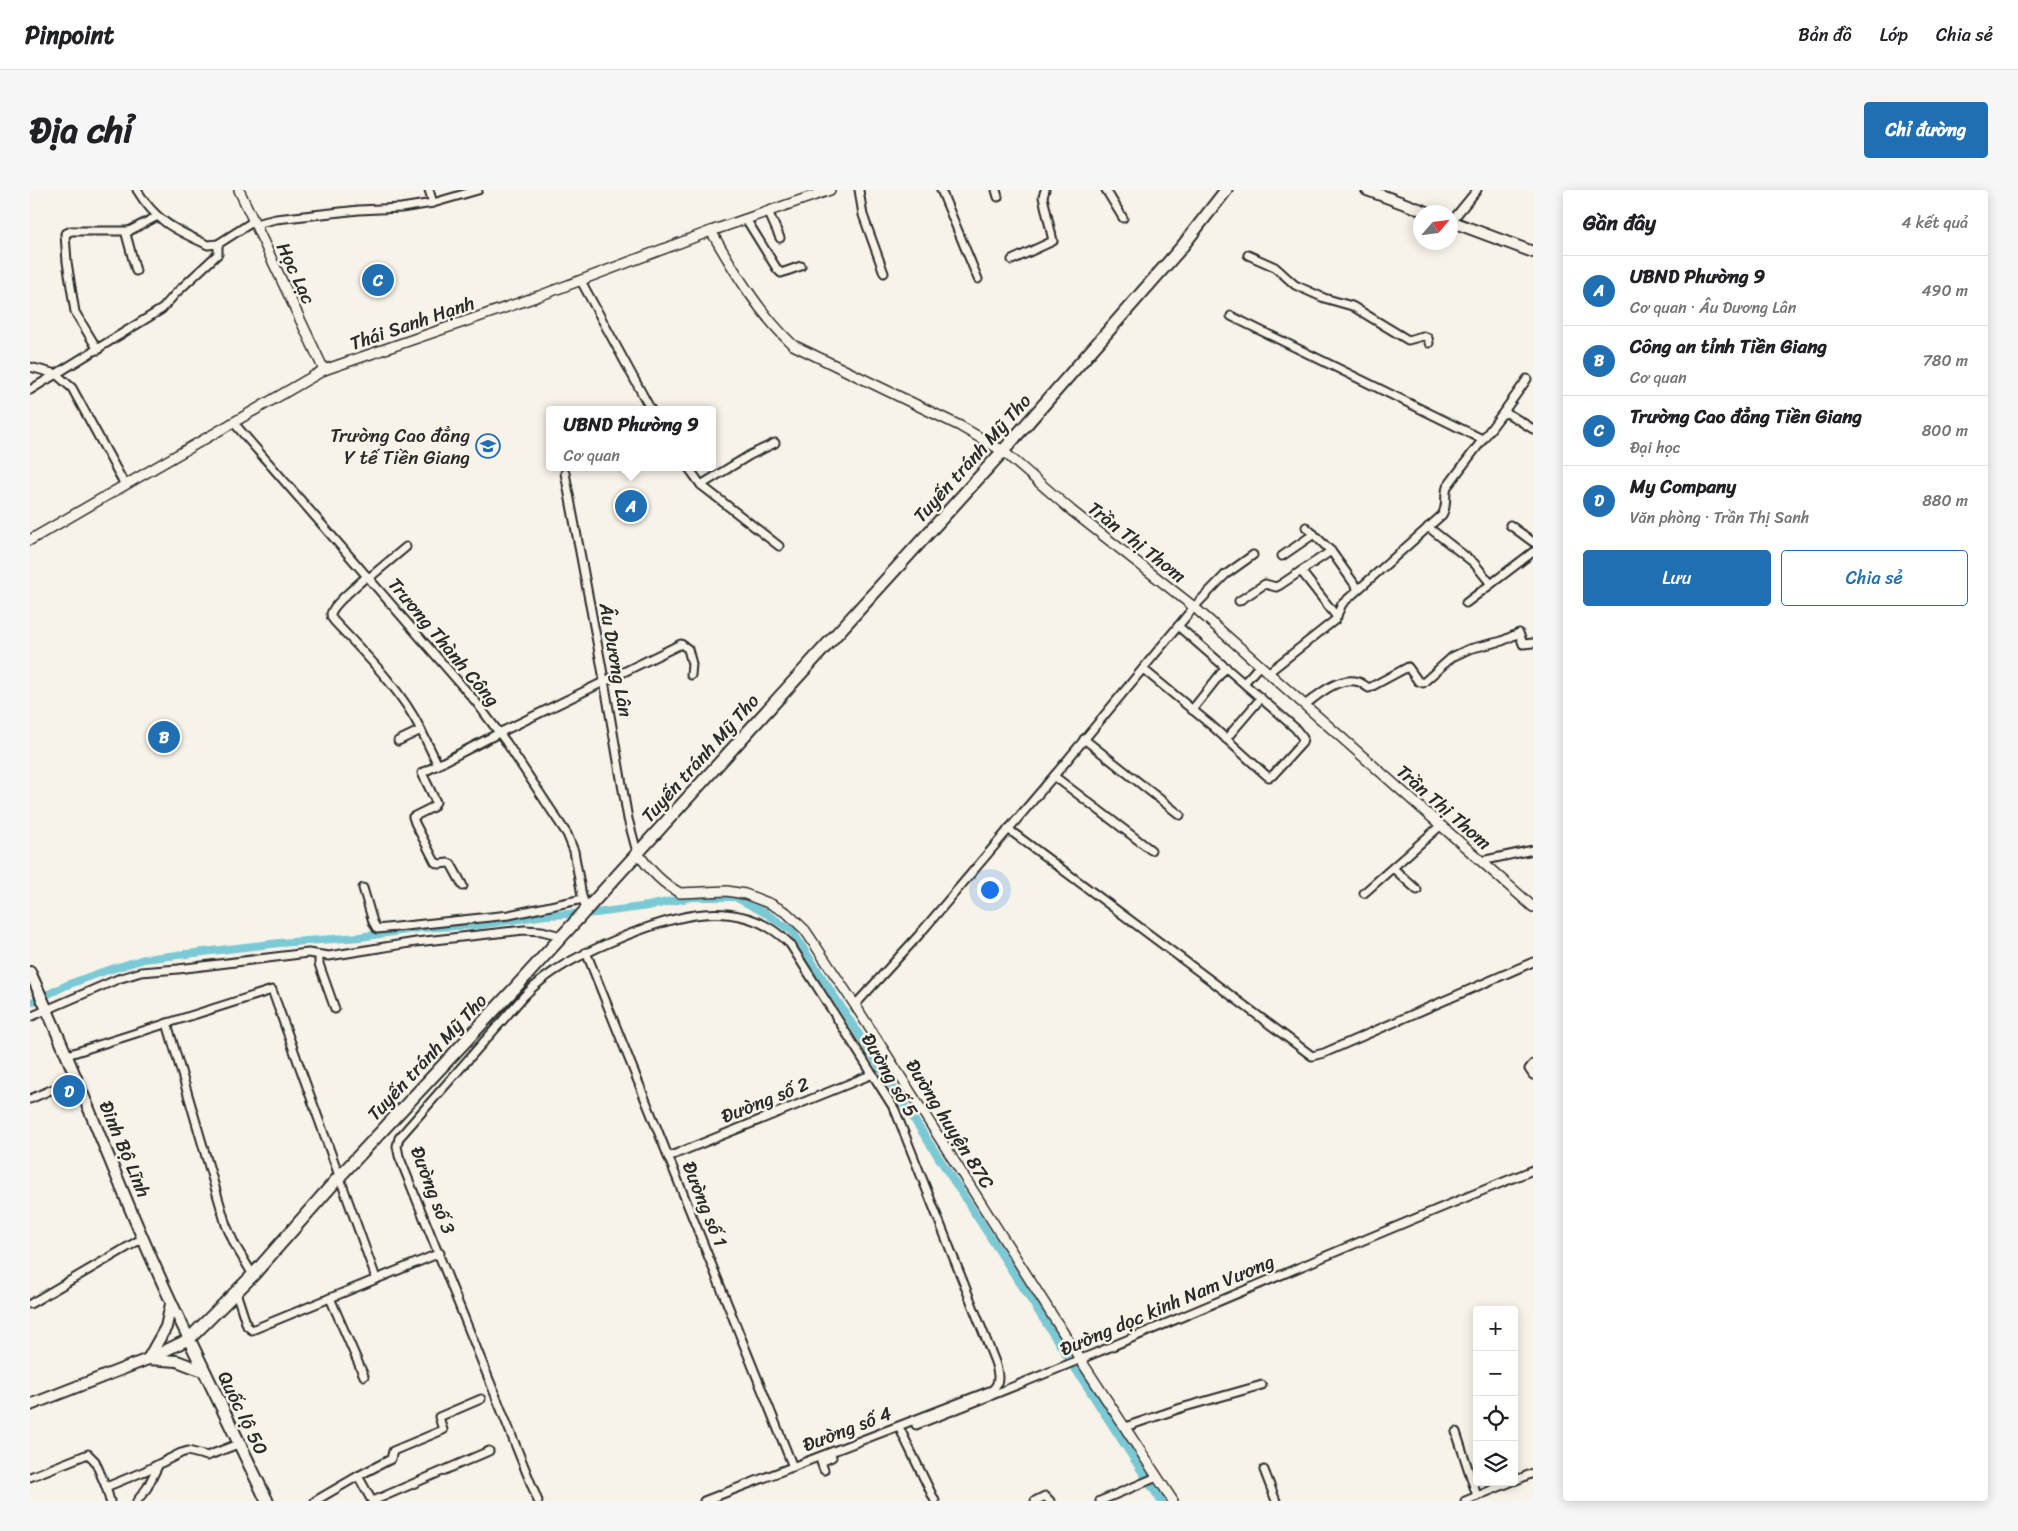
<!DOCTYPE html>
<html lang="vi">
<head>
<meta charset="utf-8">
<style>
  :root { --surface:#fff; --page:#f6f6f6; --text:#202124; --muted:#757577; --line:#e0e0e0; --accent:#1f6fb2 }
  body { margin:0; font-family:Sriracha,sans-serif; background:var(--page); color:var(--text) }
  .controls { position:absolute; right:15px; bottom:15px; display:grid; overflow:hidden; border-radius:5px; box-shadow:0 2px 12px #0003 }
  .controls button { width:45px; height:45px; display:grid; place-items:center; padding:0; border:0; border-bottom:1px solid var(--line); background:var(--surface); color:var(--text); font:25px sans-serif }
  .compass { position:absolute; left:1383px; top:15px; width:45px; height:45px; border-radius:50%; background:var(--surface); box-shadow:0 2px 12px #0003; rotate:62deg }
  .you { position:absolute; left:959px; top:699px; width:18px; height:18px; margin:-12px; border:4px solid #fff; border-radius:50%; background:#1a73e8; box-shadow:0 0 0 8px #1a73e833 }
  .badge { display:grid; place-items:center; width:32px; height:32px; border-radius:50%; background:var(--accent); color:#fff; font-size:16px; font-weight:700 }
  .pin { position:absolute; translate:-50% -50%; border:2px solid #fff; box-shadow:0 1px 5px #0006 }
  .popup { position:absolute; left:516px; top:216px; width:170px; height:65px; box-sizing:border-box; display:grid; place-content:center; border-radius:5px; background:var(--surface); filter:drop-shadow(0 1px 4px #0005); font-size:16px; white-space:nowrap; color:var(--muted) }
  .popup b { font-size:19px; color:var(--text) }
  .popup::after { content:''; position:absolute; left:50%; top:100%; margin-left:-10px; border:10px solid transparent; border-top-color:var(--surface) }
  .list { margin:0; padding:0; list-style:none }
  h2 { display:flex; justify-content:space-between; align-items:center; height:65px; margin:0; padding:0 20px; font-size:21px }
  h2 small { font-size:16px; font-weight:400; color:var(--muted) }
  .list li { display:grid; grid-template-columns:32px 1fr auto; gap:15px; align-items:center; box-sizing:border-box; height:70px; padding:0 20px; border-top:1px solid var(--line) }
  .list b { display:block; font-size:19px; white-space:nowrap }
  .list p { margin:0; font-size:16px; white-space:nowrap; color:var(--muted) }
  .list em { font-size:16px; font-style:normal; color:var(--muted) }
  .actions { display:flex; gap:10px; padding:15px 20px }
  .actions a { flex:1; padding:11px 0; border:1px solid var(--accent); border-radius:5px; text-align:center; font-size:18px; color:var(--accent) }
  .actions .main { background:var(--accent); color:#fff }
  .icon { flex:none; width:28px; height:28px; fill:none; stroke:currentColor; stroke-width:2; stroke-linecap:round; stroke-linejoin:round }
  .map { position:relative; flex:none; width:1503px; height:1311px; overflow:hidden; border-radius:5px }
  header { display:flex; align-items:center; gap:30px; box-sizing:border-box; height:70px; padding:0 25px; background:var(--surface); border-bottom:1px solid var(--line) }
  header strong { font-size:24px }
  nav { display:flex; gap:28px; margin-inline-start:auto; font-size:18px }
  .intro { display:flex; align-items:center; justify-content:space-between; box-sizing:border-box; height:120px; padding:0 30px }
  h1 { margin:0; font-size:35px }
  .button { padding:12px 22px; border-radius:5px; background:var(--accent); color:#fff; font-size:18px; font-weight:700 }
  main { display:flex; gap:30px; padding:0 30px }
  aside { flex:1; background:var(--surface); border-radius:5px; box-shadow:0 2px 12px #0003 }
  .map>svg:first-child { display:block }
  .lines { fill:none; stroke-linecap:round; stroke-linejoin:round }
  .canal { stroke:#7ac9d5; stroke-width:8 }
  .minor-casing { stroke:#2b2b2b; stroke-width:11 }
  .tertiary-casing { stroke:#2b2b2b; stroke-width:12 }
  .secondary-casing { stroke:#2b2b2b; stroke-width:14 }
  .trunk-casing { stroke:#2b2b2b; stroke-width:15 }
  .minor { stroke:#f7f3e8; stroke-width:7 }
  .tertiary { stroke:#f7f3e8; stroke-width:9 }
  .secondary { stroke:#f7f3e8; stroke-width:10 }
  .trunk { stroke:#f7f3e8; stroke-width:11 }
  .labels { text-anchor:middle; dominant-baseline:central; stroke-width:5; stroke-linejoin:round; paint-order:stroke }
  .street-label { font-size:19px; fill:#2b2b2b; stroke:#f7f3e8 }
  .poi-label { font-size:19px; fill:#2b2b2b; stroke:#f7f3e8; text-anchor:end }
</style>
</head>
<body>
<header>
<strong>Pinpoint</strong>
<nav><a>Bản đồ</a><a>Lớp</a><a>Chia sẻ</a></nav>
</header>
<div class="intro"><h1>Địa chỉ</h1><a class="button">Chỉ đường</a></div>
<main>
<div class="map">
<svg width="1503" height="1311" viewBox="0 0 1503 1311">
  <rect width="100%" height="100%" fill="#f7f3e8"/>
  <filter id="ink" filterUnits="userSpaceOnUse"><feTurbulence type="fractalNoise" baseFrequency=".02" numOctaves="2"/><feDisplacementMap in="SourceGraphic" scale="10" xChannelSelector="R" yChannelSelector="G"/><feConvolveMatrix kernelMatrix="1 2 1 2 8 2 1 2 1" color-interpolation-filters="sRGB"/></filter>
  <g filter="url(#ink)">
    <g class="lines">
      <path class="canal" d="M0,813L37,795L72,782L114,769L249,753L330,747L390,738L448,735L516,725L566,723L618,716L662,707H705L737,724L762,741L1131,1311"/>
      <g class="minor-casing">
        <g id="minor">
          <path d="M107,0C126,32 146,40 178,55L188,54L224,31"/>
          <path d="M399,0L403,13"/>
          <path d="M829,0L833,25L854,83"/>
          <path d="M911,0L948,89"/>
          <path d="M966,0L968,7"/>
          <path d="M1076,0L1093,28"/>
          <path d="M738,21L750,48"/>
          <path d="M716,29L747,79L751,83L771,76"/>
          <path d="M1421,32L1447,0"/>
          <path d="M225,34L246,29L329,20L371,18L403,13L448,0"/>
          <path d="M1218,65L1245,77L1265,95L1294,108L1322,116L1378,150L1393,146L1398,148L1399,153"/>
          <path d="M982,70L1023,51L1013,7L1015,0"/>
          <path d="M106,81L96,44L99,41L126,27"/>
          <path d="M551,91L621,220"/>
          <path d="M1201,126L1452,249"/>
          <path d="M68,160L45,122L37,72L35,44L41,41H99"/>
          <path d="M0,177L26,184L42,198L95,295"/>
          <path d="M0,200L132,119L146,103L188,64V54"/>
          <path d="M1474,224L1477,223L1503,239"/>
          <path d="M203,232L420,482L446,512L476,552L537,644L544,661L552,706L556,719"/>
          <path d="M658,277L671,295L749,356"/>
          <path d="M535,283L571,473L598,629L607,662"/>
          <path d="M671,295L720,265L745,253"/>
          <path d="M1480,335L1503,352"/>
          <path d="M1276,337L1301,361L1328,399"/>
          <path d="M1398,337L1444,373L1461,394"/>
          <path d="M1252,366L1284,344"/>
          <path d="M1271,381L1307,427"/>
          <path d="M337,386C329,394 303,414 301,424C301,428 302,428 304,431C336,465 370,498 391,540L368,551"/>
          <path d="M339,388L376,357"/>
          <path d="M1209,411L1235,394L1246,397L1250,395L1301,361"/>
          <path d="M1436,413L1503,362"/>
          <path d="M1113,479L1181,535L1236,585L1239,587L1243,585L1272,553L1273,548L1265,538L1148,436"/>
          <path d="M1239,482L1305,430L1312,414L1412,325C1418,316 1414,307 1417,297C1443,261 1472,226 1497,189"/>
          <path d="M1214,493L1230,475"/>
          <path d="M1275,515C1289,504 1309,486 1329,492C1332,493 1335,496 1339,498L1378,477L1388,491L1393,493L1422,467L1439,459L1472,451L1489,443L1493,454L1503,453"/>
          <path d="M1162,520L1196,477"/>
          <path d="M391,540L408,575"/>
          <path d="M1054,549L1150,625"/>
          <path d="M1196,549L1231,508"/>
          <path d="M1024,586L1121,660"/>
          <path d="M978,639L1282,866L1294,863L1503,772"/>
          <path d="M1451,671L1503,660"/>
          <path d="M1363,678L1387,700"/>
          <path d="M433,696L421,674L418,673L409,674L405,672L385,633L383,627L403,617L406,612L392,583L469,543L651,454L658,459L662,474L661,485"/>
          <path d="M333,698L343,732L347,739L479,725L553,709"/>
          <path d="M1334,703L1410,636"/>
          <path d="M556,762L763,1277"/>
          <path d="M289,765V774L305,819"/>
          <path d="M825,815L888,746L1034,574L1164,417L1195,385L1223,365"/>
          <path d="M0,827L88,789L111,782L148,779L278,763L299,766L386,752L494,740L512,741L531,746"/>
          <path d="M137,833L196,1035L205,1055L223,1085"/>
          <path d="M37,865L242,800L346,1088"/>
          <path d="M1503,874L1499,879L1503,885"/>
          <path d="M0,909L46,889"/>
          <path d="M638,967L843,884"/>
          <path d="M206,1102L217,1136L222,1140L410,1063"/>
          <path d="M300,1108L334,1186"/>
          <path d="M0,1114L113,1048"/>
          <path d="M886,1235C1094,1155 1297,1063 1503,980"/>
          <path d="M1095,1237L1151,1218L1232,1195"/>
          <path d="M871,1241L905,1311"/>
          <path d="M1426,1242L1447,1306"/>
          <path d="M794,1280L791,1272L802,1267"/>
          <path d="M1234,1280L1246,1311"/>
          <path d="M328,1286L361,1269L363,1261L413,1240L409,1227L451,1209"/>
          <path d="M0,1287L58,1264L65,1271L76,1297L115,1281L151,1263L158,1261L177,1266L208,1254"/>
          <path d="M1484,1291L1503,1283"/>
          <path d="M76,1297L80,1311"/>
          <path d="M107,1311L117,1298L129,1274"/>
          <path d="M285,1311L328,1286L342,1311"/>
          <path d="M343,1311L459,1261"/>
          <path d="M508,1311L369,966L367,956L369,948L494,806C519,780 550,765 583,751C641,726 709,703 760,754L865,920L965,1172C968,1182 971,1193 962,1200L674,1311"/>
          <path d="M1005,1311L1015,1306L1020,1311"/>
          <path d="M1070,1311L1127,1287"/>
          <path d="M1435,1311L1481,1292"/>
        </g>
      </g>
      <g class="tertiary-casing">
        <g id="tertiary">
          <path d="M209,0L294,180"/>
          <path d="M681,41C704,81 729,123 763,155L930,236L973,261L1042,321L1164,417L1503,717"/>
          <path d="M0,350L294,180L509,106L681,41L800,0"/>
          <path d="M607,662C618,678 633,694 650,703L697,701L715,704L741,714L757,723L775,740L825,815L1050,1169L1143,1311"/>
        </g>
      </g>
      <g class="secondary-casing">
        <g id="secondary">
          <path d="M1337,0L1397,22"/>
          <path d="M1420,31L1503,62"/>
          <path d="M0,782C56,903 100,1030 159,1149L118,1169L0,1215"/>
          <path d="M141,1114L136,1137L118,1169L147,1171L173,1181"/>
        </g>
      </g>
      <g class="trunk-casing">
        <path id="trunk" d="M237,1311L159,1149L223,1085L309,987L485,798L973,261L1151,58L1196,0"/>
      </g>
      <use href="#minor" class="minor"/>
      <use href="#tertiary" class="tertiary"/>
      <use href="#secondary" class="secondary"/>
      <use href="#trunk" class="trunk"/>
    </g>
  </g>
  <defs>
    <g id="university-ring" transform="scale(1.25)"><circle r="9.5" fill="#f7f3e8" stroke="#1f6fb2" stroke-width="1.5"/><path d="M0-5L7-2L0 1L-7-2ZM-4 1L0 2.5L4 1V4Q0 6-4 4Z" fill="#1f6fb2"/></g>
  </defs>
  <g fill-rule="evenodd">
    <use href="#university-ring" x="458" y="256"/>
  </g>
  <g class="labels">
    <g class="street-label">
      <text transform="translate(266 83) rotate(65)">Học Lạc</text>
      <text transform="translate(382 133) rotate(-19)">Thái Sanh Hạnh</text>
      <text transform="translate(942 268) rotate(-48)">Tuyến tránh Mỹ Tho</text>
      <text transform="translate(1107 352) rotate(38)">Trần Thị Thơm</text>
      <text transform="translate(414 452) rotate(50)">Trương Thành Công</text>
      <text transform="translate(586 470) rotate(80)">Âu Dương Lân</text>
      <text transform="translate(670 568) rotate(-48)">Tuyến tránh Mỹ Tho</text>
      <text transform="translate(1414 617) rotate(41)">Trần Thị Thơm</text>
      <text transform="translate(397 867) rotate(-47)">Tuyến tránh Mỹ Tho</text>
      <text transform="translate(860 885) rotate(60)">Đường số 5</text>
      <text transform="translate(735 910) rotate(-22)">Đường số 2</text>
      <text transform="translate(920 934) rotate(58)">Đường huyện 87C</text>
      <text transform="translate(95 959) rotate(67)">Đinh Bộ Lĩnh</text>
      <text transform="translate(403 1000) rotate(69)">Đường số 3</text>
      <text transform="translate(675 1014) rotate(68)">Đường số 1</text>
      <text transform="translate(1137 1115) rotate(-23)">Đường dọc kinh Nam Vương</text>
      <text transform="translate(213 1223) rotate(64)">Quốc lộ 50</text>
      <text transform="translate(817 1239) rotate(-21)">Đường số 4</text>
    </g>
    <g class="poi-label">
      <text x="440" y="245">Trường Cao đẳng<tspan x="440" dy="22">Y tế Tiền Giang</tspan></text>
    </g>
  </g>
</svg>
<div class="controls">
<button>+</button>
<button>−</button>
<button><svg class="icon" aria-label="locate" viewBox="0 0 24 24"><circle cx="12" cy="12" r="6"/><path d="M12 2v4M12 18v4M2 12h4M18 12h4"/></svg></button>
<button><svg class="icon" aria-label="layers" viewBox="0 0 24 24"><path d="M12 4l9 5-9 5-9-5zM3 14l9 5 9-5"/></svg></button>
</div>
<svg class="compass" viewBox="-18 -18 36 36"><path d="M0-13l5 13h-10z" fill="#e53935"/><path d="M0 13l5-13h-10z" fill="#757577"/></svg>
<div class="you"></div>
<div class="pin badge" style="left:601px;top:316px">A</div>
<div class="popup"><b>UBND Phường 9</b>Cơ quan</div>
<div class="pin badge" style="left:134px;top:547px">B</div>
<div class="pin badge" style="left:348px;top:90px">C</div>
<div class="pin badge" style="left:39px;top:901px">D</div>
</div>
<aside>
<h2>Gần đây<small>4 kết quả</small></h2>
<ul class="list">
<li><span class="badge">A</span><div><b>UBND Phường 9</b><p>Cơ quan · Âu Dương Lân</p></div><em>490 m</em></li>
<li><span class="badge">B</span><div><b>Công an tỉnh Tiền Giang</b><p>Cơ quan</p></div><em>780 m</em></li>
<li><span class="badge">C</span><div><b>Trường Cao đẳng Tiền Giang</b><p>Đại học</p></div><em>800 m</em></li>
<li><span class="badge">D</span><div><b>My Company</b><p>Văn phòng · Trần Thị Sanh</p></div><em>880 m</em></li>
</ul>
<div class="actions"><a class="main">Lưu</a><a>Chia sẻ</a></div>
</aside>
</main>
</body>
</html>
